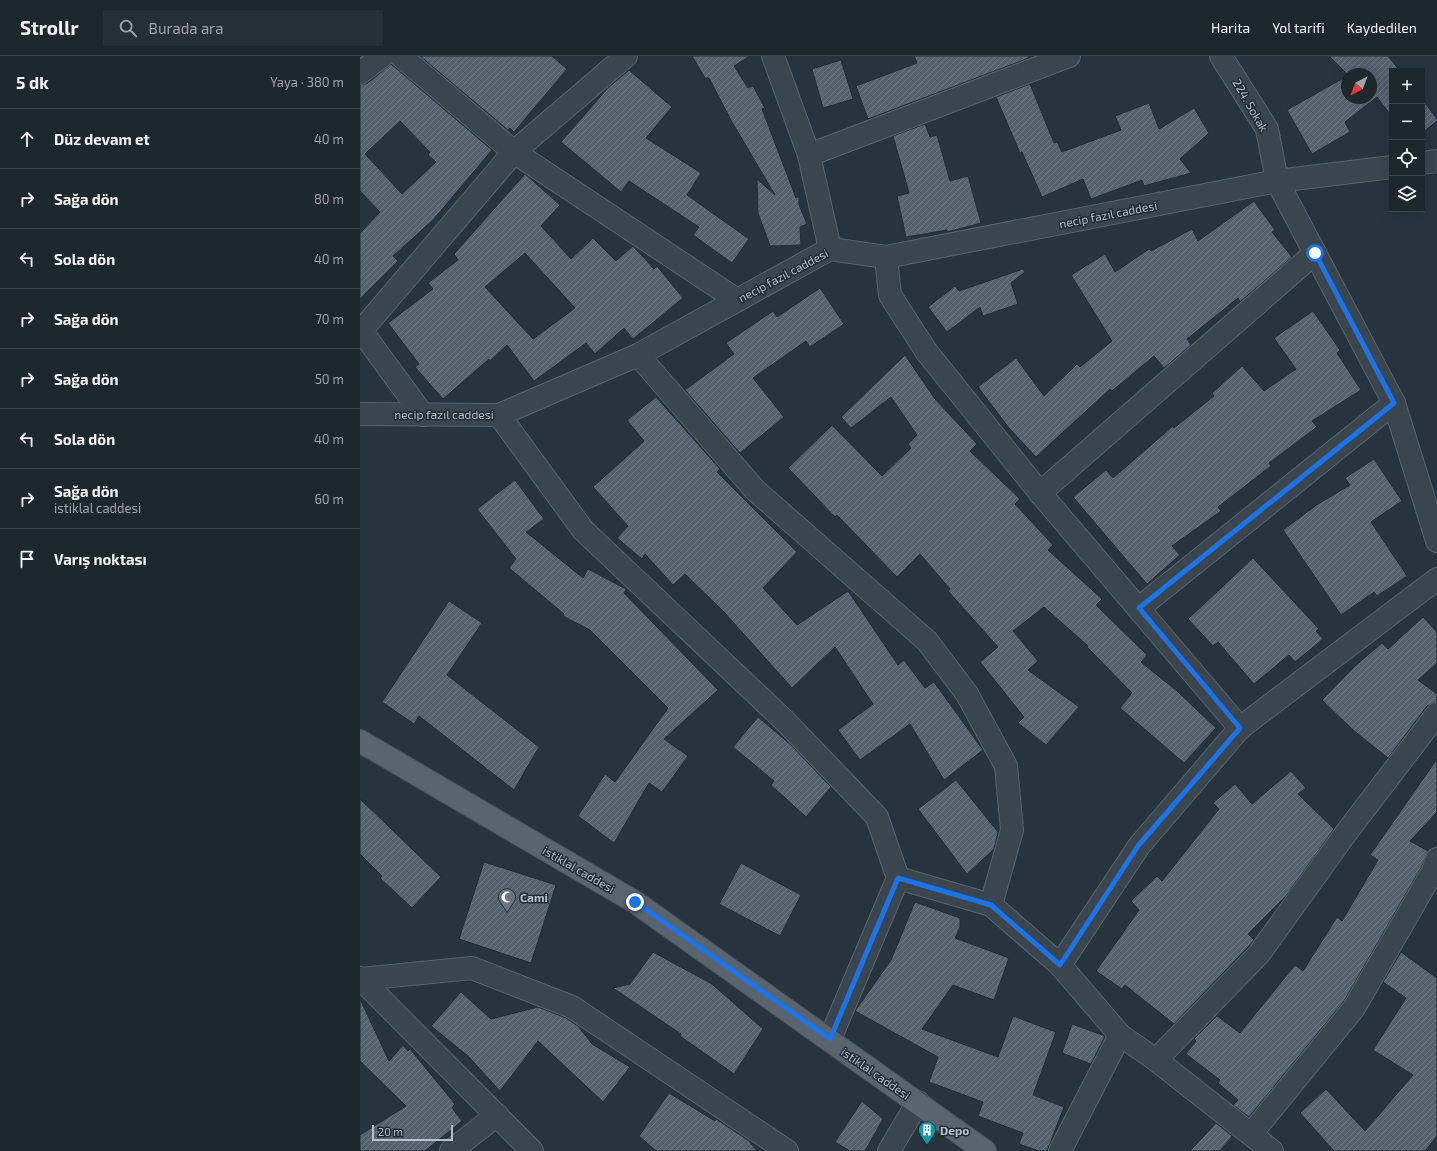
<!DOCTYPE html>
<html lang="tr">
<head>
<meta charset="utf-8">
<style>
  :root { --surface:#1d272e; --page:#252f36; --text:#f1f3f6; --muted:#a0a5aa; --line:#3b444a }
  body { margin:0; font-family:"Exo 2",sans-serif; background:var(--page); color:var(--text) }
  .controls { position:absolute; right:12px; top:12px; display:grid; overflow:hidden; border-radius:0px; box-shadow:0 4px 16px #0002 }
  .controls button { width:36px; height:36px; display:grid; place-items:center; padding:0; border:0; border-bottom:1px solid var(--line); background:var(--surface); color:var(--text); font:20px sans-serif }
  .compass { position:absolute; left:981px; top:12px; width:36px; height:36px; border-radius:50%; background:var(--surface); box-shadow:0 4px 16px #0002; rotate:222deg }
  .scale { position:absolute; left:12px; bottom:10px; width:81px; box-sizing:border-box; padding-left:4px; border:2px solid #b7c0c9; border-top:0; font-size:11px; line-height:14px; white-space:nowrap; color:#b7c0c9; -webkit-text-stroke:3px #1f2a33; paint-order:stroke }
  .stop { position:absolute; width:12px; height:12px; margin:-9px; border:3px solid #1a73e8; border-radius:50%; background:#fff }
  .stop.end { background:#1a73e8; border-color:#fff; box-shadow:0 1px 4px #0008 }
  .list { margin:0; padding:0; list-style:none }
  h2 { display:flex; justify-content:space-between; align-items:center; height:52px; margin:0; padding:0 16px; font-size:17px }
  h2 small { font-size:13px; font-weight:400; color:var(--muted) }
  .list li { display:grid; grid-template-columns:26px 1fr auto; gap:12px; align-items:center; box-sizing:border-box; height:60px; padding:0 16px; border-top:1px solid var(--line) }
  .list b { display:block; font-size:15px; white-space:nowrap }
  .list p { margin:0; font-size:13px; white-space:nowrap; color:var(--muted) }
  .list em { font-size:13px; font-style:normal; color:var(--muted) }
  .icon { flex:none; width:22px; height:22px; fill:none; stroke:currentColor; stroke-width:2; stroke-linecap:round; stroke-linejoin:round }
  .map { position:relative; flex:none; width:1077px; height:1095px; overflow:hidden }
  header { display:flex; align-items:center; gap:24px; box-sizing:border-box; height:56px; padding:0 20px; background:var(--surface); border-bottom:1px solid var(--line) }
  header strong { font-size:19px }
  nav { display:flex; gap:22px; margin-inline-start:auto; font-size:14px }
  .search { width:280px; height:36px; background:var(--page); display:flex; align-items:center; gap:10px; box-sizing:border-box; padding:0 14px; border-radius:0px; color:var(--muted); font-size:15px }
  main { display:flex }
  aside { flex:1; background:var(--surface) }
  .map>svg:first-child { display:block }
  .building { fill:url(#building-hatch); stroke:#212c35; fill-rule:evenodd }
  .lines { fill:none; stroke-linecap:round; stroke-linejoin:round }
  .minor-casing { stroke:#58636c; stroke-width:24 }
  .major-casing { stroke:#47515a; stroke-width:24 }
  .minor { stroke:#3b454e; stroke-width:22 }
  .major { stroke:#59646e; stroke-width:22 }
  .route { stroke:#1a73e8; stroke-width:5 }
  .labels { text-anchor:middle; dominant-baseline:central; stroke-width:3; stroke-linejoin:round; paint-order:stroke }
  .street-label { font-size:12px; fill:#b7c0c9; stroke:#1f2a33 }
  .poi-label { font-size:12px; font-weight:bold; fill:#b7c0c9; stroke:#1f2a33; text-anchor:start }
</style>
</head>
<body>
<header>
<strong>Strollr</strong>
<div class="search"><svg class="icon" aria-label="search" viewBox="0 0 24 24"><circle cx="10" cy="10" r="6"/><path d="M15 15l6 6"/></svg>Burada ara</div>
<nav><a>Harita</a><a>Yol tarifi</a><a>Kaydedilen</a></nav>
</header>
<main>
<aside>
<h2>5 dk<small>Yaya · 380 m</small></h2>
<ul class="list">
<li><svg class="icon" aria-label="ahead" viewBox="0 0 24 24"><path d="M12 20V5M6 11l6-6 6 6"/></svg><div><b>Düz devam et</b></div><em>40 m</em></li>
<li><svg class="icon" aria-label="right" viewBox="0 0 24 24"><path d="M7 20v-9h11M14 6l5 5-5 5"/></svg><div><b>Sağa dön</b></div><em>80 m</em></li>
<li><svg class="icon" aria-label="left" viewBox="0 0 24 24"><path d="M17 20v-9H6M10 6l-5 5 5 5"/></svg><div><b>Sola dön</b></div><em>40 m</em></li>
<li><svg class="icon" aria-label="right" viewBox="0 0 24 24"><path d="M7 20v-9h11M14 6l5 5-5 5"/></svg><div><b>Sağa dön</b></div><em>70 m</em></li>
<li><svg class="icon" aria-label="right" viewBox="0 0 24 24"><path d="M7 20v-9h11M14 6l5 5-5 5"/></svg><div><b>Sağa dön</b></div><em>50 m</em></li>
<li><svg class="icon" aria-label="left" viewBox="0 0 24 24"><path d="M17 20v-9H6M10 6l-5 5 5 5"/></svg><div><b>Sola dön</b></div><em>40 m</em></li>
<li><svg class="icon" aria-label="right" viewBox="0 0 24 24"><path d="M7 20v-9h11M14 6l5 5-5 5"/></svg><div><b>Sağa dön</b><p>istiklal caddesi</p></div><em>60 m</em></li>
<li><svg class="icon" aria-label="arrive" viewBox="0 0 24 24"><path d="M6 21V4h12l-3 4 3 4H6"/></svg><div><b>Varış noktası</b></div></li>
</ul>
</aside>
<div class="map">
<svg width="1077" height="1095" viewBox="0 0 1077 1095">
  <defs>
    <pattern id="building-hatch" width="6" height="6" patternUnits="userSpaceOnUse"><rect width="6" height="6" fill="#55626e"/><path d="M-1 1l2-2M0 6l6-6M5 7l2-2" fill="none" stroke="#6b7781"/></pattern>
  </defs>
  <rect width="100%" height="100%" fill="#27343e"/>
  <g class="building">
    <path d="M60,0H192L207,13L154,76L150,72L148,74Z"/>
    <path d="M332,0H390L374,10L388,32L393,30L405,52L402,53L436,142L439,140V149L447,168L440,171L441,189L410,190L398,157L397,123L415,139L372,66L349,22H345Z"/>
    <path d="M554,0H669V2L508,63L496,30L557,7Z"/>
    <path d="M969,0H1028L1040,15H1032V61L1017,41L985,66L990,76L952,98L927,54L987,20V42H1011V18H987Z"/>
    <path d="M481,4L493,43L463,52L452,13Z"/>
    <path d="M31,8L132,94L73,164L33,200L38,205L0,243V177L20,156L0,135V29L8,27ZM40,65L70,96L68,99L76,106L42,138L5,98Z"/>
    <path d="M269,14L312,51L286,82L341,117L327,139L389,183L372,207L333,179L339,171L269,125L261,136L201,86L247,33Z"/>
    <path d="M670,28L694,87L697,86L702,96L761,74L755,60L789,47L799,73L834,52L849,77L820,103L831,117L784,130L782,124L731,143L723,123L682,141L662,96L660,97L636,41Z"/>
    <path d="M1062,43L1077,63V65L1062,77Z"/>
    <path d="M565,68L570,81L577,79L590,125L608,120L621,167L587,176V174L546,181L537,140L549,137L533,80Z"/>
    <path d="M165,118L200,149L181,170L211,203L233,182L256,205L273,190L294,213L297,210L323,242L273,283L264,272L235,298L226,287L174,325L147,289L130,305L129,303L83,343L55,311L59,308L28,267L73,233L68,227L98,204L94,198ZM165,197L215,252L173,283L125,231Z"/>
    <path d="M894,145L915,174L912,176L932,201L880,246L878,242L827,283L831,289L804,312L794,300L752,335L750,333L676,401L649,372L618,331L656,302L684,340L717,308L720,311L752,285L711,219L745,198L755,216L789,193L791,195L832,173L838,185Z"/>
    <path d="M663,213L665,216L651,227L658,248L623,260L620,251L587,276L568,251L595,230L599,235Z"/>
    <path d="M460,232L484,268L450,291L446,285L393,322L424,361L380,397L325,334L374,298L366,287L413,255L417,261Z"/>
    <path d="M953,255L980,294L977,297L1001,334L952,365L957,371L909,407L911,410L858,451L861,455L812,490L820,499L787,528L713,441L746,414L753,422L813,370L814,372L854,340L852,337L882,310L904,335L936,313L914,282Z"/>
    <path d="M545,299L575,343L617,388L610,395L660,443L655,448L693,489L688,494L742,543L736,549L787,599L781,606L817,635L856,672L824,707L760,652L772,637L727,591L728,590L684,551L653,575L678,605L668,614L719,651L686,689L658,667L664,661L620,606L638,591L588,535L590,533L560,498L537,521L477,459L475,461L455,440L428,412L472,369L522,420L551,392L548,388L557,379L531,341L491,372L481,361Z"/>
    <path d="M296,341L360,413L357,416L437,496L403,532L437,569L488,535L538,609L544,604L565,632L574,626L623,694L584,724L550,668L500,704L478,674L513,648L475,591L432,632L364,556L325,518L313,529L285,498L282,503L257,482L268,470L233,431L284,385L267,364Z"/>
    <path d="M1014,403L1042,445L1011,466L1047,520L1017,540L1014,536L981,559L923,474L958,448L990,429L985,422Z"/>
    <path d="M155,424L184,463L166,476L223,522L228,513L266,533L264,537L358,634L304,683L328,700L302,736L289,727L254,787L218,760L245,718L255,726L308,652L230,574L203,560L204,558L149,512L156,503L117,453Z"/>
    <path d="M893,502L959,573L956,575L963,583L935,606L929,599L894,628L858,586L853,590L828,563Z"/>
    <path d="M89,545L122,567L87,619L179,691L154,734L59,660L54,668L22,646Z"/>
    <path d="M1063,561L1077,576V607L1058,624L1077,638V646L1067,650L1028,702L993,674L962,644L995,610L1022,587L1028,593Z"/>
    <path d="M398,661L430,688L471,731L446,761L411,729L414,725L373,691Z"/>
    <path d="M1077,703V756L1050,785L1068,795L1062,810L984,945L889,1061L873,1049L878,1044L858,1027L860,1024L826,998L836,985L834,983L857,960L880,977L935,909L943,915L977,861L982,865L1018,804L1010,799Z"/>
    <path d="M931,715L946,732L938,738L974,773L926,840L888,878L894,884L889,890L814,968L765,929L762,933L736,915L779,854L771,845L797,820L802,825L859,753L853,747L875,728L892,748Z"/>
    <path d="M596,724L638,776L634,793L607,818L558,753Z"/>
    <path d="M0,743L81,821L52,852L20,822L22,820L0,798Z"/>
    <path d="M124,806L196,829L171,907L99,883Z"/>
    <path d="M381,807L441,839L420,880L359,848Z"/>
    <path d="M555,846L600,862V871L595,882L649,902L634,944L593,929L562,973L638,1001L653,960L696,976L673,1039L704,1051L687,1095H679L659,1088L663,1077L618,1060L623,1046L569,1026L578,1001L495,955L531,904Z"/>
    <path d="M293,896L352,928L403,973L374,1018L320,980L321,978L253,932L270,928Z"/>
    <path d="M1041,896L1077,922V1080L1065,1095H974L940,1057L966,1033L1005,1075L1053,1019L1013,994L1046,942L1023,926Z"/>
    <path d="M101,936L131,963L178,951L206,962L218,970L232,988L270,1011L243,1046L178,985L140,1035L108,1000L71,970Z"/>
    <path d="M0,943L29,1005L43,989L48,995L50,993L95,1048L92,1052L102,1065L65,1095H0V1079L46,1050L0,1005Z"/>
    <path d="M712,968L745,980L731,1008L702,997Z"/>
    <path d="M309,1037L355,1065L356,1063L389,1085L397,1095H296L279,1080Z"/>
    <path d="M502,1045L523,1063L505,1095H490L475,1086Z"/>
    <path d="M856,1067L872,1080L860,1095H830Z"/>
  </g>
  <g class="lines">
    <g class="minor-casing">
      <g id="minor">
        <path d="M41,0L154,96L377,244"/>
        <path d="M413,0L449,99L470,193"/>
        <path d="M861,0L907,73L917,125L1034,347L1077,485"/>
        <path d="M0,17L22,0"/>
        <path d="M449,99L709,0"/>
        <path d="M1062,107L1077,105"/>
        <path d="M526,201L530,239L566,295L680,437L880,672"/>
        <path d="M0,273L63,359"/>
        <path d="M1,275L154,96L266,0"/>
        <path d="M278,299L395,434L567,585L607,638L646,710L652,774L631,849"/>
        <path d="M0,358L139,359L278,299L470,193L526,201L917,125L1032,111"/>
        <path d="M139,359L223,474L426,666L517,761L538,822L470,983"/>
        <path d="M680,437L955,197"/>
        <path d="M779,552L1034,347"/>
        <path d="M538,822L631,849L700,909L760,979L796,1004L912,1095"/>
        <path d="M700,909L779,790L880,672L1077,523"/>
        <path d="M0,922L172,1095"/>
        <path d="M1,923L112,912L212,951L427,1095"/>
        <path d="M796,1004L899,898L986,777L1077,658"/>
        <path d="M891,1078L994,952L1073,815L1077,803"/>
        <path d="M91,1095L137,1059"/>
        <path d="M529,1095L558,1046"/>
        <path d="M700,1095L760,979"/>
      </g>
    </g>
    <g class="major-casing">
      <path id="major" d="M0,685L275,846L625,1095"/>
    </g>
    <use href="#minor" class="minor"/>
    <use href="#major" class="major"/>
  </g>
  <g class="lines">
    <path class="route" d="M275,846L470,983L538,822L631,849L700,909L778,790L880,672L779,552L1034,347L955,197"/>
  </g>
  <defs>
    <g id="mosque-pin" transform="scale(0.9)"><path d="M0 17L-7.5 6A9.5 9.5 0 1 1 7.5 6Z" fill="#6b7280" stroke="#1f2a33"/><path d="M3.5-4.9A6 6 0 1 0 3.5 4.9A5 5 0 1 1 3.5-4.9Z" fill="#fff"/></g>
    <g id="building-pin" transform="scale(0.9)"><path d="M0 17L-7.5 6A9.5 9.5 0 1 1 7.5 6Z" fill="#0f9aa8" stroke="#1f2a33"/><path d="M-4-6H4V6H1V3H-1V6H-4ZM-2.5-4.3h1.7v1.8h-1.7ZM.8-4.3h1.7v1.8H.8ZM-2.5-1h1.7V.8h-1.7ZM.8-1h1.7V.8H.8Z" fill="#fff"/></g>
  </defs>
  <g fill-rule="evenodd">
    <use href="#mosque-pin" x="147" y="841"/>
    <use href="#building-pin" x="567" y="1074"/>
  </g>
  <g class="labels">
    <g class="street-label">
      <text transform="translate(891 49) rotate(60)">224. Sokak</text>
      <text transform="translate(748 158) rotate(-11)">necip fazıl caddesi</text>
      <text transform="translate(423 219) rotate(-28)">necip fazıl caddesi</text>
      <text x="84" y="358">necip fazıl caddesi</text>
      <text transform="translate(219 813) rotate(30)">istiklal caddesi</text>
      <text transform="translate(516 1017) rotate(35)">istiklal caddesi</text>
    </g>
    <g class="poi-label">
      <text x="160" y="841">Cami</text>
      <text x="580" y="1074">Depo</text>
    </g>
  </g>
</svg>
<div class="controls">
<button>+</button>
<button>−</button>
<button><svg class="icon" aria-label="locate" viewBox="0 0 24 24"><circle cx="12" cy="12" r="6"/><path d="M12 2v4M12 18v4M2 12h4M18 12h4"/></svg></button>
<button><svg class="icon" aria-label="layers" viewBox="0 0 24 24"><path d="M12 4l9 5-9 5-9-5zM3 14l9 5 9-5"/></svg></button>
</div>
<svg class="compass" viewBox="-18 -18 36 36"><path d="M0-13l5 13h-10z" fill="#e53935"/><path d="M0 13l5-13h-10z" fill="#a0a5aa"/></svg>
<div class="scale">20 m</div>
<div class="stop" style="left:955px;top:197px"></div>
<div class="stop end" style="left:275px;top:846px"></div>
</div>
</main>
</body>
</html>
